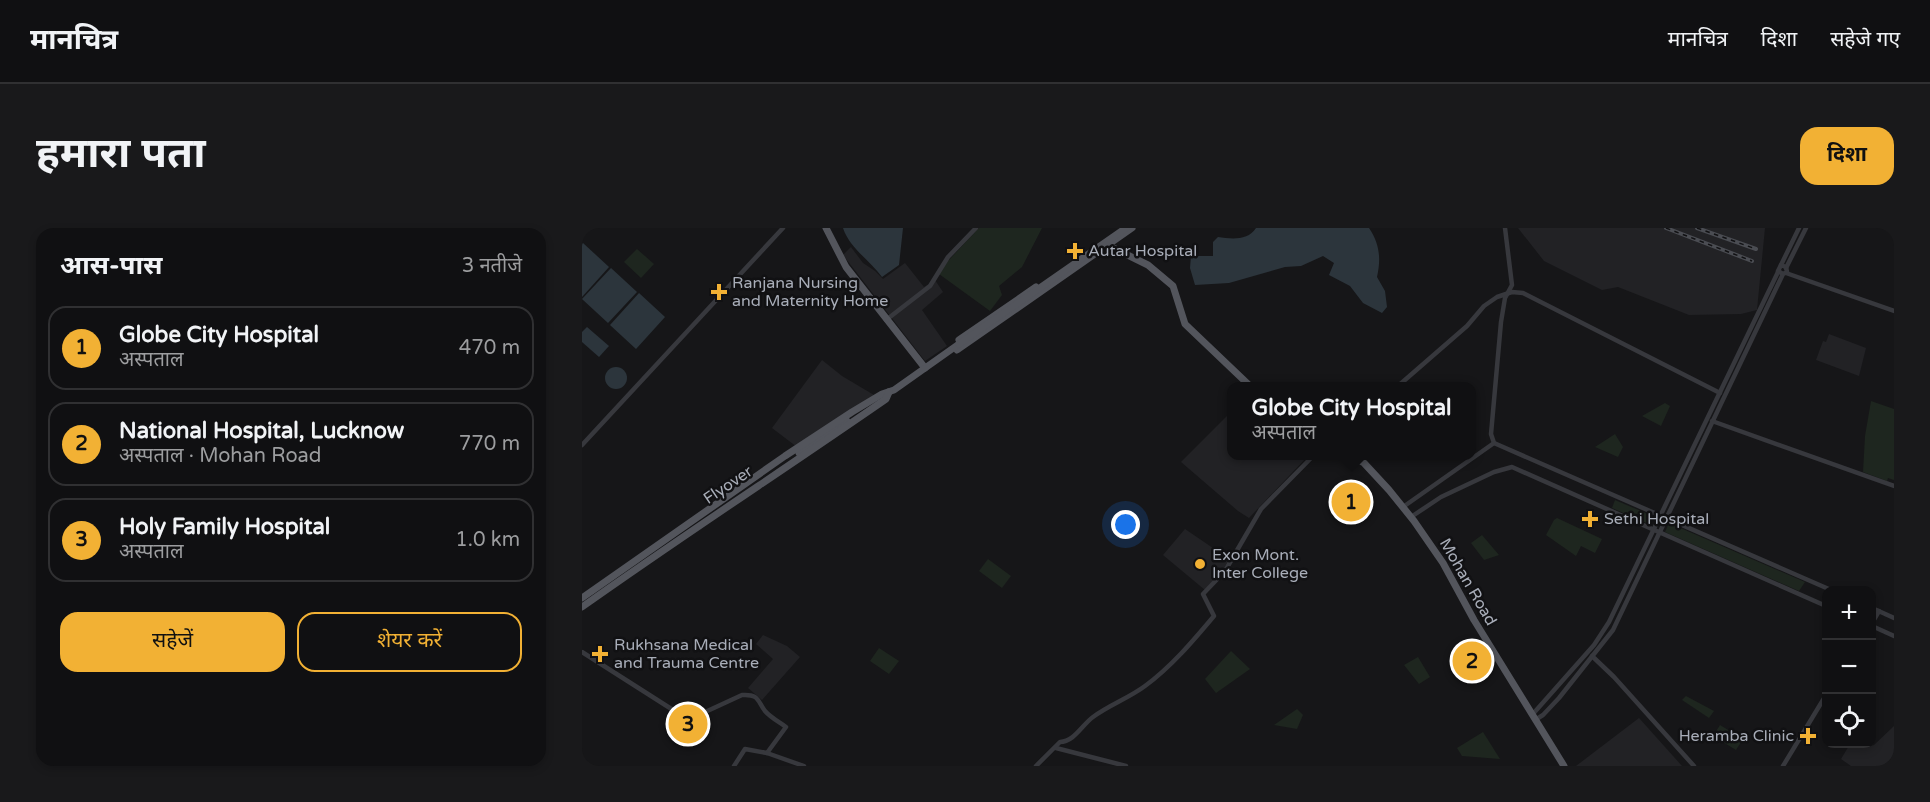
<!DOCTYPE html>
<html lang="hi">
<head>
<meta charset="utf-8">
<style>
  :root { --surface:#101012; --page:#19191b; --text:#f1f3f6; --muted:#9c9d9f; --line:#303032; --accent:#f2b134 }
  body { margin:0; font-family:"Varela Round","Noto Sans Devanagari",sans-serif; background:var(--page); color:var(--text) }
  .controls { position:absolute; right:18px; bottom:18px; display:grid; overflow:hidden; border-radius:12px; box-shadow:0 3px 9px #0003 }
  .controls button { width:54px; height:54px; display:grid; place-items:center; padding:0; border:0; border-bottom:2px solid var(--line); background:var(--surface); color:var(--text); font:30px sans-serif }
  .you { position:absolute; left:544px; top:297px; width:21px; height:21px; margin:-15px; border:4px solid #fff; border-radius:50%; background:#1a73e8; box-shadow:0 0 0 9px #1a73e833 }
  .badge { display:grid; place-items:center; width:39px; height:39px; border-radius:50%; background:var(--accent); color:#111; font-size:20px; font-weight:700 }
  .pin { position:absolute; translate:-50% -50%; border:3px solid #fff; box-shadow:0 2px 6px #0006 }
  .popup { position:absolute; left:645px; top:154px; width:249px; height:78px; box-sizing:border-box; display:grid; place-content:center; border-radius:12px; background:var(--surface); filter:drop-shadow(0 2px 4px #0005); font-size:20px; white-space:nowrap; color:var(--muted) }
  .popup b { font-size:22px; color:var(--text) }
  .popup::after { content:''; position:absolute; left:50%; top:100%; margin-left:-12px; border:12px solid transparent; border-top-color:var(--surface) }
  .list { margin:0; padding:0; list-style:none }
  h2 { display:flex; justify-content:space-between; align-items:center; height:78px; margin:0; padding:0 24px; font-size:26px }
  h2 small { font-size:20px; font-weight:400; color:var(--muted) }
  .list li { display:grid; grid-template-columns:39px 1fr auto; gap:18px; align-items:center; box-sizing:border-box; height:84px; margin:0 12px 12px; padding:0 12px; border:2px solid var(--line); border-radius:18px }
  .list b { display:block; font-size:22px; white-space:nowrap }
  .list p { margin:0; font-size:20px; white-space:nowrap; color:var(--muted) }
  .list em { font-size:20px; font-style:normal; color:var(--muted) }
  .actions { display:flex; gap:12px; padding:18px 24px }
  .actions a { flex:1; padding:14px 0; border:2px solid var(--accent); border-radius:18px; text-align:center; font-size:21px; color:var(--accent) }
  .actions .main { background:var(--accent); color:#111 }
  .icon { flex:none; width:33px; height:33px; fill:none; stroke:currentColor; stroke-width:2; stroke-linecap:round; stroke-linejoin:round }
  .map { position:relative; flex:none; width:1312px; height:538px; overflow:hidden; border-radius:18px }
  header { display:flex; align-items:center; gap:36px; box-sizing:border-box; height:84px; padding:0 30px; background:var(--surface); border-bottom:2px solid var(--line) }
  header strong { font-size:28px }
  nav { display:flex; gap:33px; margin-inline-start:auto; font-size:21px }
  .intro { display:flex; align-items:center; justify-content:space-between; box-sizing:border-box; height:144px; padding:0 36px }
  h1 { margin:0; font-size:42px }
  .button { padding:15px 27px; border-radius:18px; background:var(--accent); color:#111; font-size:21px; font-weight:700 }
  main { display:flex; gap:36px; padding:0 36px }
  aside { flex:1; background:var(--surface); border-radius:18px; box-shadow:0 3px 9px #0003 }
  .map>svg:first-child { display:block }
  .built { fill:#222225 }
  .green { fill:#1e261f }
  .water { fill:#2c353c }
  .lines { fill:none; stroke-linecap:round; stroke-linejoin:round }
  .minor { stroke:#37383d; stroke-width:4.5 }
  .major { stroke:#53555c; stroke-width:7 }
  .rail-casing { stroke:#4a4c52; stroke-width:4 }
  .rail { stroke:#111113; stroke-width:1.5; stroke-dasharray:4.5; stroke-linecap:butt }
  .major-bridge { stroke:#53555c; stroke-width:7 }
  .poi-dot { fill:#f2b134; stroke:#111113; stroke-width:2 }
  .labels { text-anchor:middle; dominant-baseline:central; stroke-width:5; stroke-linejoin:round; paint-order:stroke }
  .poi-label { font-size:16px; fill:#a8adb8; stroke:#111113; text-anchor:start }
  .street-label { font-size:16px; fill:#a8adb8; stroke:#111113 }
</style>
</head>
<body>
<header>
<strong>मानचित्र</strong>
<nav><a>मानचित्र</a><a>दिशा</a><a>सहेजे गए</a></nav>
</header>
<div class="intro"><h1>हमारा पता</h1><a class="button">दिशा</a></div>
<main>
<aside>
<h2>आस-पास<small>3 नतीजे</small></h2>
<ul class="list">
<li><span class="badge">1</span><div><b>Globe City Hospital</b><p>अस्पताल</p></div><em>470 m</em></li>
<li><span class="badge">2</span><div><b>National Hospital, Lucknow</b><p>अस्पताल · Mohan Road</p></div><em>770 m</em></li>
<li><span class="badge">3</span><div><b>Holy Family Hospital</b><p>अस्पताल</p></div><em>1.0 km</em></li>
</ul>
<div class="actions"><a class="main">सहेजें</a><a>शेयर करें</a></div>
</aside>
<div class="map">
<svg width="1312" height="538" viewBox="0 0 1312 538">
  <rect width="100%" height="100%" fill="#161618"/>
  <g class="built">
    <path d="M936,0H1183L1175,82L1159,86L1107,87L1036,59L1020,62L962,33Z"/>
    <path d="M269,19L281,35L293,43L301,51L323,35L342,59L353,52L361,64L340,82L365,118L343,133L261,27Z"/>
    <path d="M1247,106L1284,120L1277,148L1234,132L1241,113L1244,114Z"/>
    <path d="M240,132L260,148L292,167L215,219L190,200Z"/>
    <path d="M649,184V228H726L667,290L656,283L599,234Z"/>
    <path d="M603,301L647,331L641,342L623,362L581,327Z"/>
    <path d="M181,407L205,418L218,429L180,472L166,460L191,431L174,416Z"/>
    <path d="M1057,490L1100,538H994Z"/>
    <path d="M1312,498V538H1269L1259,531L1268,516H1275L1283,520L1292,517Z"/>
  </g>
  <g class="green">
    <path d="M397,0H460L440,39L417,58L420,67L408,83L357,46L366,33Z"/>
    <path d="M55,21L72,36L59,50L42,34Z"/>
    <path d="M1289,173L1312,181V252L1306,250L1305,253L1281,244L1283,208Z"/>
    <path d="M1083,175L1088,178L1079,198L1060,188Z"/>
    <path d="M1033,206L1041,219L1036,229L1013,219Z"/>
    <path d="M1033,272L1073,289L1069,297L1030,280Z"/>
    <path d="M975,290L1020,311L1013,325L999,318L994,328L964,307L972,292Z"/>
    <path d="M1087,295L1223,354L1217,363L1083,304Z"/>
    <path d="M900,307L917,327L902,332L889,315Z"/>
    <path d="M406,331L429,348L420,360L397,343Z"/>
    <path d="M297,420L317,433L307,446L288,433Z"/>
    <path d="M649,423L668,441L634,465L623,451Z"/>
    <path d="M836,429L848,449L837,456L822,437Z"/>
    <path d="M1104,468L1132,483L1127,490L1100,472Z"/>
    <path d="M715,481L721,487L715,501L692,497Z"/>
    <path d="M1138,497L1161,511L1154,522L1131,508Z"/>
    <path d="M901,504L918,531L880,528L875,520Z"/>
  </g>
  <g class="water">
    <path d="M261,0H321L317,37L300,49C288,32 268,21 261,0Z"/>
    <path d="M674,0H787C798,16 799,31 795,49L803,63L805,79L800,85L781,75L768,58L747,47L752,35L741,28L719,38L703,39L647,55L613,57L608,40L609,28H631V14L636,9C649,11 666,13 674,0Z"/>
    <path d="M1,15L27,39L0,69V16Z"/>
    <path d="M29,40L55,64L26,95L0,71Z"/>
    <path d="M57,65L83,89L54,121L28,97Z"/>
    <path d="M5,99L27,118L17,129L0,114V104Z"/>
    <circle cx="34" cy="150" r="11"/>
  </g>
  <g class="lines">
    <g class="minor">
      <path d="M923,0L930,57L923,70L919,94L909,206L912,215L1249,362"/>
      <path d="M1199,37L1217,0"/>
      <path d="M1204,40L1224,0"/>
      <path d="M1204,45L1312,83"/>
      <path d="M304,92L348,58L366,29L394,0"/>
      <path d="M816,158L885,98L902,78L915,69L930,64L941,65L1138,165"/>
      <path d="M1130,193L1312,258"/>
      <path d="M0,217L201,0"/>
      <path d="M821,279L912,215"/>
      <path d="M829,289L859,269L912,244L930,239L1244,378"/>
      <path d="M1290,380L1312,390"/>
      <path d="M1290,395L1297,383"/>
      <path d="M1290,398L1312,408"/>
      <path d="M0,424L102,489L108,491L160,467C177,466 175,472 183,483C188,489 197,494 204,499L185,525"/>
      <path d="M1010,428L1032,449L1112,538"/>
      <path d="M950,487L1012,417L1027,394L1196,44"/>
      <path d="M953,492L961,487L977,470L1031,402L1201,46L1205,44L1204,39L1199,37L1196,43L1201,46"/>
      <path d="M474,520L544,538"/>
      <path d="M152,538L163,521L185,525L222,538"/>
      <path d="M454,538L478,514C492,514 500,497 511,489C527,477 547,470 563,458C589,439 611,413 632,388L621,366L643,343L679,281L731,228"/>
      <path d="M1201,538L1244,467"/>
    </g>
    <g class="major">
      <path d="M244,0L264,39L343,140"/>
      <path d="M523,16L566,37L591,58L603,96L668,158"/>
      <path d="M377,112L454,59"/>
      <path d="M375,122L550,0"/>
      <path d="M217,225L265,193"/>
      <path d="M769,228L782,235L807,262L832,293L861,335L892,392L982,538"/>
      <path d="M0,370L203,228L270,184L300,166L312,162L377,116"/>
      <path d="M0,379C100,308 203,241 304,171L307,164"/>
    </g>
    <g class="rail-casing">
      <g id="rail">
        <path d="M1084,0L1170,33"/>
        <path d="M1115,0L1174,21"/>
      </g>
    </g>
    <use href="#rail" class="rail"/>
    <path class="major-bridge" d="M377,116L544,0"/>
  </g>
  <g class="poi-dot">
    <path d="M490 14h6v6h6v6h-6v6h-6v-6h-6v-6h6z"/>
    <path d="M134 55h6v6h6v6h-6v6h-6v-6h-6v-6h6z"/>
    <path d="M1005 282h6v6h6v6h-6v6h-6v-6h-6v-6h6z"/>
    <circle cx="618" cy="336" r="6"/>
    <path d="M15 417h6v6h6v6h-6v6h-6v-6h-6v-6h6z"/>
    <path d="M1223 499h6v6h6v6h-6v6h-6v-6h-6v-6h6z"/>
  </g>
  <g class="labels">
    <g class="poi-label">
      <text x="506" y="23">Autar Hospital</text>
      <text x="150" y="55">Ranjana Nursing<tspan x="150" dy="18">and Maternity Home</tspan></text>
      <text x="1022" y="291">Sethi Hospital</text>
      <text x="630" y="327">Exon Mont.<tspan x="630" dy="18">Inter College</tspan></text>
      <text x="32" y="417">Rukhsana Medical<tspan x="32" dy="18">and Trauma Centre</tspan></text>
      <text x="1212" y="508" text-anchor="end">Heramba Clinic</text>
    </g>
    <g class="street-label">
      <text transform="translate(146 257) rotate(-34)">Flyover</text>
      <text transform="translate(886 354) rotate(60)">Mohan Road</text>
    </g>
  </g>
</svg>
<div class="controls">
<button>+</button>
<button>−</button>
<button><svg class="icon" aria-label="locate" viewBox="0 0 24 24"><circle cx="12" cy="12" r="6"/><path d="M12 2v4M12 18v4M2 12h4M18 12h4"/></svg></button>
</div>
<div class="you"></div>
<div class="pin badge" style="left:769px;top:274px">1</div>
<div class="popup"><b>Globe City Hospital</b>अस्पताल</div>
<div class="pin badge" style="left:890px;top:433px">2</div>
<div class="pin badge" style="left:106px;top:496px">3</div>
</div>
</main>
</body>
</html>
